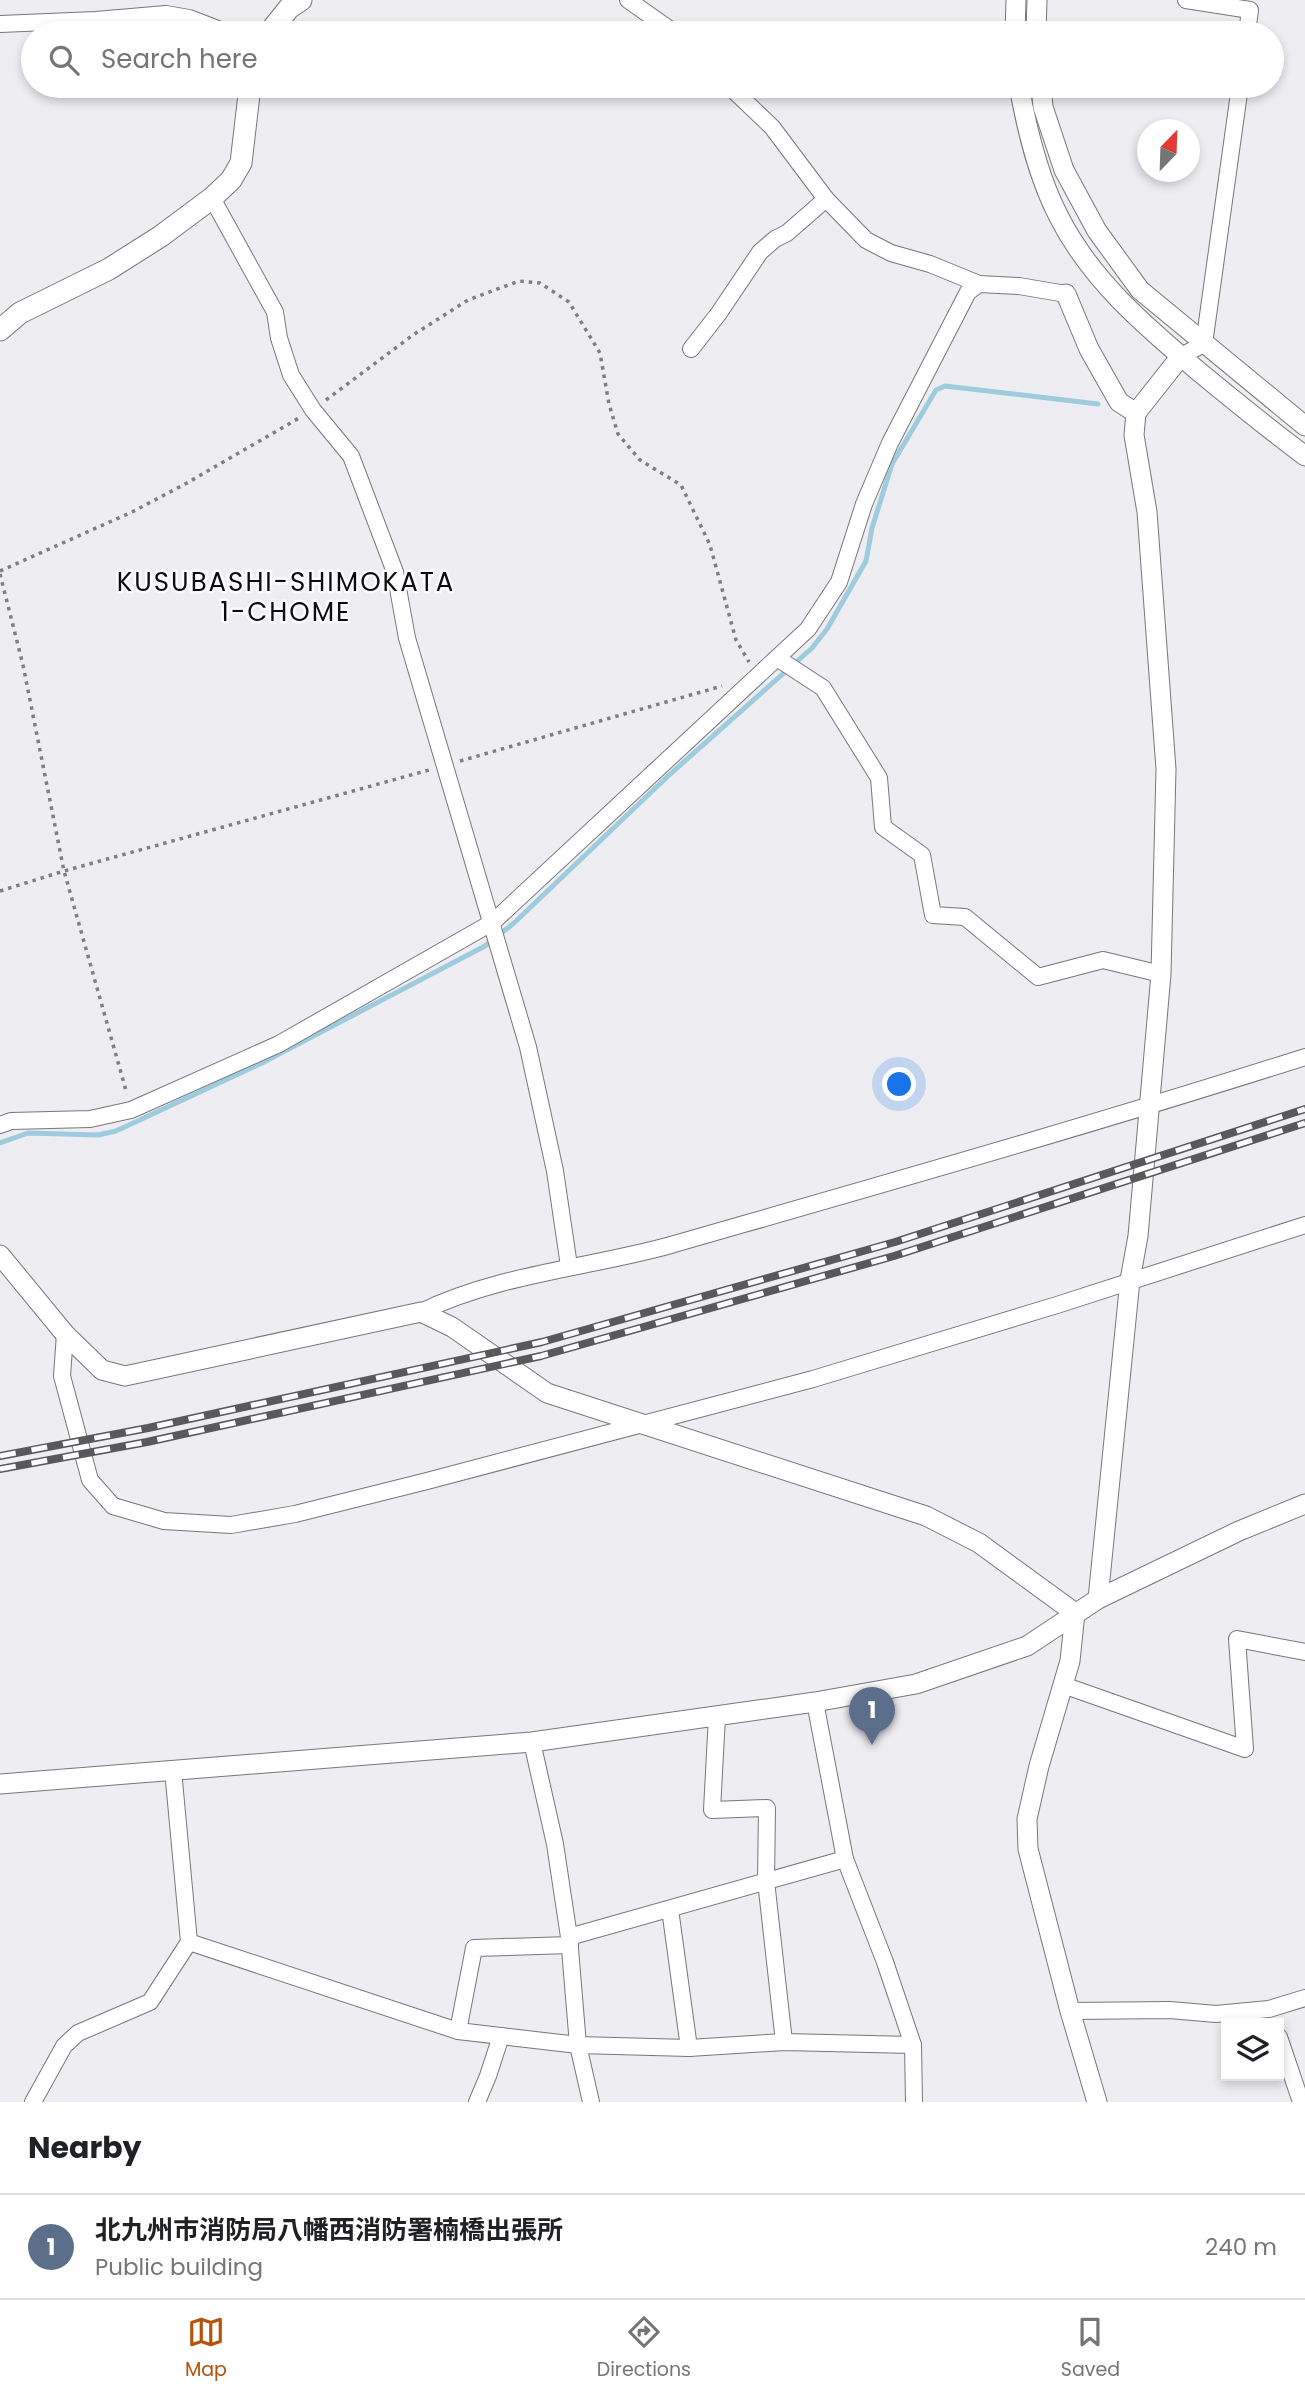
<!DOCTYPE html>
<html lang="en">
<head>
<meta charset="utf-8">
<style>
  :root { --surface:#fff; --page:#f6f6f6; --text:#202124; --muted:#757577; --line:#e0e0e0; --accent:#b45309 }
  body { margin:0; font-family:Poppins,"Noto Sans JP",sans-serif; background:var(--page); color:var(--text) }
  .controls { position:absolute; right:21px; bottom:21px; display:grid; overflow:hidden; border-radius:0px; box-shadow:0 4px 10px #0003 }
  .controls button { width:63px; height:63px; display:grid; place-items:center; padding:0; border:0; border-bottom:2px solid var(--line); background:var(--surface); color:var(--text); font:35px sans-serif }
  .compass { position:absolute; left:1137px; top:119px; width:63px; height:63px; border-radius:50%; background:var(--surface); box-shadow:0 4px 10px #0003; rotate:23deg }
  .you { position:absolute; left:900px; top:1085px; width:24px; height:24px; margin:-18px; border:5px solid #fff; border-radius:50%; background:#1a73e8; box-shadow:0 0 0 10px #1a73e833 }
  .badge { display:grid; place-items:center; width:46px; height:46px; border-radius:50%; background:var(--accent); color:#fff; font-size:23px; font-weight:700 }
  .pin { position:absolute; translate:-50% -58px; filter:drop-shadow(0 2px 4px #0008) }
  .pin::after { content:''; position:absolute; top:37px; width:24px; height:21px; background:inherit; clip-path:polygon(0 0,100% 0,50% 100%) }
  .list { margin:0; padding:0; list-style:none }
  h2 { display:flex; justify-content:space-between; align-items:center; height:91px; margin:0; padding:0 28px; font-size:30px }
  h2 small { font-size:23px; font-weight:400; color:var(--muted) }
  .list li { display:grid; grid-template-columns:46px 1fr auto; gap:21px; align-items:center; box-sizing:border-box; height:105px; padding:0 28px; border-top:2px solid var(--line) }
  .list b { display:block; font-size:26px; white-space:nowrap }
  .list p { margin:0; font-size:23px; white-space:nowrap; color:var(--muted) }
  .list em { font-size:23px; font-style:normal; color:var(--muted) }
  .icon { flex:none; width:38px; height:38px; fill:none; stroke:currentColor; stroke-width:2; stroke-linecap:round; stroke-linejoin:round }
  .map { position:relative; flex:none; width:1305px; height:2102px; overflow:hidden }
  .search { position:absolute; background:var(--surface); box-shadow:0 4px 10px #0003; left:21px; right:21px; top:21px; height:77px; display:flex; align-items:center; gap:18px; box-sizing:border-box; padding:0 24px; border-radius:38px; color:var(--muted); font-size:26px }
  .sheet { height:196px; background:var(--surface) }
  nav { display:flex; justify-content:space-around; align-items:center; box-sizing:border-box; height:98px; border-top:2px solid var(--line); background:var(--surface); font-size:19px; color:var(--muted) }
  nav a { display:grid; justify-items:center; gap:4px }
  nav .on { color:var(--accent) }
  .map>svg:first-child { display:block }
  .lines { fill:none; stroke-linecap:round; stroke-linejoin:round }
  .stream { stroke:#9fcbde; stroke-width:5 }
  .minor-casing { stroke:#77777b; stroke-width:18 }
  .tertiary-casing { stroke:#77777b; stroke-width:21 }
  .secondary-casing { stroke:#77777b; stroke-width:23 }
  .path { stroke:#7f7e82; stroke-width:3.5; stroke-dasharray:3.5 5; stroke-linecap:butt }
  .minor { stroke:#fff; stroke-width:16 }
  .tertiary { stroke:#fff; stroke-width:19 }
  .secondary { stroke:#fff; stroke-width:21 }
  .rail-casing { stroke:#59585b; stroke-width:8 }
  .rail { stroke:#fbfbff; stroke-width:5; stroke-dasharray:16; stroke-linecap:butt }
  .labels { text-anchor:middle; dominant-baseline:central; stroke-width:5; stroke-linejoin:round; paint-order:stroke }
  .neighbourhood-label { font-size:26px; letter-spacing:2px; fill:#0c0c0e; stroke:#fbfbff }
</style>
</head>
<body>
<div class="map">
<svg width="1305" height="2102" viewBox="0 0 1305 2102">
  <rect width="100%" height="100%" fill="#eeedf2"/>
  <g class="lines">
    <path class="stream" d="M0,1143L28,1133L98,1135L116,1131L262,1063L485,946L514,923L668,776L812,648L827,629L866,561L872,528L892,464L936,390L945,386L1098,404"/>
    <g class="minor-casing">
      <g id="minor">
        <path d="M628,0L675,33"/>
        <path d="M1186,0L1250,10L1247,33"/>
        <path d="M0,24L96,20L166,14L189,18L228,33"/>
        <path d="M729,86L772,127L826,199L866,240L891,253L930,264L979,284"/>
        <path d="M212,198L275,312L279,338L291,375L313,410L351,456L395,572L407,638L528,1047L555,1171L569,1266"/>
        <path d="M691,349L719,313L760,252L775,239L787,233L826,199"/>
        <path d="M1181,356L1204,344L1240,86"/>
        <path d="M777,658L823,688L879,778L883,827L922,855L933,915L965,917L1038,977L1103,960L1161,974"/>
        <path d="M0,1125L11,1121L90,1119L131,1110L279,1044L493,922L808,629L839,582L864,504L890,443L968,292L979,284L1019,286L1066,294"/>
        <path d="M421,1312C499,1274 588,1268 671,1245C883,1184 1095,1124 1305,1057"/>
        <path d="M65,1334L62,1376L90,1480L113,1506L164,1521L231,1525L295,1514L427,1481L813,1379L1057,1305L1305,1225"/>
        <path d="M1063,1685L1245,1749L1237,1639L1305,1652"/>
        <path d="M815,1702L845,1859L885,1962L913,2045L914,2102"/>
        <path d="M717,1716L712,1810L767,1808L766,1881L784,2042"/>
        <path d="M532,1742L555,1844L569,1937L578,2045L591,2102"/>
        <path d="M670,1909L689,2048"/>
        <path d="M569,1937L845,1859"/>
        <path d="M189,1942L458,2031L578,2045L689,2048L784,2042L913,2045"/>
        <path d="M1070,2011L1170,2010L1216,2014L1269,2009L1305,1998"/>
        <path d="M458,2031L474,1948L570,1945"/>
        <path d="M1279,2037L1301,2102"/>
        <path d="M33,2102L64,2046L78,2033L150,2002L189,1942L173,1770"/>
        <path d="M477,2102L488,2076L501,2036"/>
      </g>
    </g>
    <g class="tertiary-casing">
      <g id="tertiary">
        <path d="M1015,33L1016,0"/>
        <path d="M1036,33L1037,0"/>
        <path d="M1019,86C1027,130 1038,177 1059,217C1091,280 1144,325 1197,370C1232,399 1268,428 1305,456"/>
        <path d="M1041,86L1043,107L1064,170L1097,231L1140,290L1305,426"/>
        <path d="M1066,294L1089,349L1119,402L1136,413L1134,435L1147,512L1166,769L1161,974L1138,1236L1130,1280L1098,1599"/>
        <path d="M1136,413L1181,356"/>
        <path d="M0,1255L65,1334L102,1370L125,1376L421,1312L452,1327L547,1393L926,1516L979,1543L1075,1613"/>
        <path d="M1075,1613L1070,1661L1039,1766L1027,1819L1028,1849L1070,2011L1097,2102"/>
        <path d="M0,1784L532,1742L815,1702L916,1684L1027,1646L1098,1599L1239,1531L1305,1504"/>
      </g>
    </g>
    <g class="secondary-casing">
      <g id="secondary">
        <path d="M269,33L289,8L301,0"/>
        <path d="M0,330L20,313L109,269L161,236L212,198L231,180L241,163L250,86"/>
      </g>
    </g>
    <g class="path">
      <path d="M326,400L413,335L468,300L519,281L540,283L569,302L600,353L609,404L618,434L640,460L681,485L710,545L736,640L749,662"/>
      <path d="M0,571L132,512L187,483L299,418"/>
      <path d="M0,574L23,665L64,871L127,1094"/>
      <path d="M460,761L722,686"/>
      <path d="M0,891L64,871L429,770"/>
    </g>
    <use href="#minor" class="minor"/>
    <use href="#tertiary" class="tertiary"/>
    <use href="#secondary" class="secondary"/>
    <g class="rail-casing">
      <g id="rail">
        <path d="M0,1456L148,1428L542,1342L895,1242L1305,1109"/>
        <path d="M0,1469L147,1442L541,1356L894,1256L1305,1123"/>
      </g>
    </g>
    <use href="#rail" class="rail"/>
  </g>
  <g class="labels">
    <g class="neighbourhood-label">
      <text x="286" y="582">KUSUBASHI-SHIMOKATA<tspan x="286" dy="30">1-CHOME</tspan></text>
    </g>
  </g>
</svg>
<div class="controls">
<button><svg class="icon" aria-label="layers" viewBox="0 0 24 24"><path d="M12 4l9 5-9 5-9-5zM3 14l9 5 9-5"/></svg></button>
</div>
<svg class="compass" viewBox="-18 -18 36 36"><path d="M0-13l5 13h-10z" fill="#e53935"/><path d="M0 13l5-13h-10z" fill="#757577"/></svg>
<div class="you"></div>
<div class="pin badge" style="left:872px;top:1745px;background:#5c6f8a">1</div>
<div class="search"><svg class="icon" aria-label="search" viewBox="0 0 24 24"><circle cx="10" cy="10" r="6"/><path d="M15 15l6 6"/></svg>Search here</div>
</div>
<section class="sheet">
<h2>Nearby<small></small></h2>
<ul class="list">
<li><span class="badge" style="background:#5c6f8a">1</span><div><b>北九州市消防局八幡西消防署楠橋出張所</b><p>Public building</p></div><em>240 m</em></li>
</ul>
</section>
<nav>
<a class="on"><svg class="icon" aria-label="map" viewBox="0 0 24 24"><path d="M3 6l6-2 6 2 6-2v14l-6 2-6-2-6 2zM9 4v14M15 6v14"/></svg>Map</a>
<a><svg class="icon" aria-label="directions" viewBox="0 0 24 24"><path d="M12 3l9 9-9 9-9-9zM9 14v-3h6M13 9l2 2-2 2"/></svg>Directions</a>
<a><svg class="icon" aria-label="saved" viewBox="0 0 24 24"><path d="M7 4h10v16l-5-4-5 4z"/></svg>Saved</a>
</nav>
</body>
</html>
